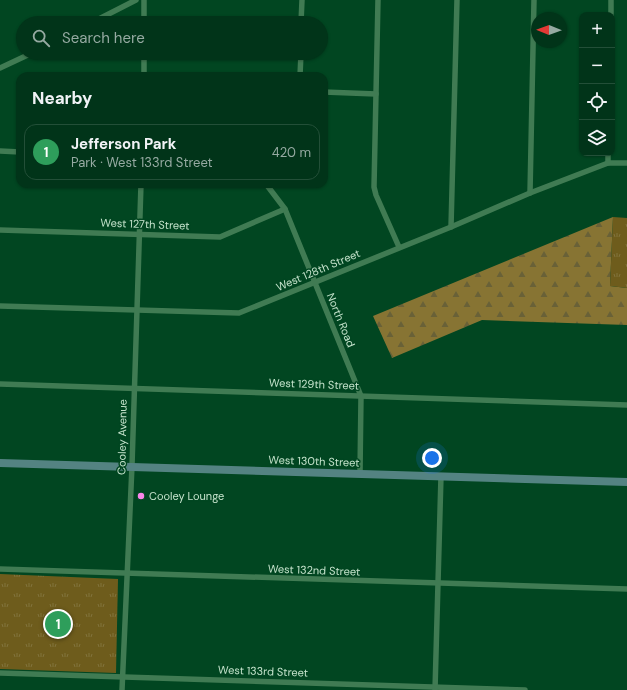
<!DOCTYPE html>
<html lang="en">
<head>
<meta charset="utf-8">
<style>
  :root { --surface:#013419; --page:#0f3f26; --text:#f1f3f6; --muted:#96aaa2; --line:#234f38; --accent:#f987e9 }
  body { margin:0; font-family:"DM Sans",sans-serif; background:var(--page); color:var(--text) }
  .controls { position:absolute; right:12px; top:12px; display:grid; overflow:hidden; border-radius:8px; box-shadow:0 1px 3px #0004 }
  .controls button { width:36px; height:36px; display:grid; place-items:center; padding:0; border:0; border-bottom:1px solid var(--line); background:var(--surface); color:var(--text); font:20px sans-serif }
  .compass { position:absolute; left:531px; top:12px; width:36px; height:36px; border-radius:50%; background:var(--surface); box-shadow:0 1px 3px #0004; rotate:271deg }
  .you { position:absolute; left:432px; top:458px; width:14px; height:14px; margin:-10px; border:3px solid #fff; border-radius:50%; background:#1a73e8; box-shadow:0 0 0 6px #1a73e833 }
  .badge { display:grid; place-items:center; width:26px; height:26px; border-radius:50%; background:var(--accent); color:#fff; font-size:13px; font-weight:700 }
  .pin { position:absolute; translate:-50% -50%; border:2px solid #fff; box-shadow:0 1px 4px #0006 }
  .list { margin:0; padding:0; list-style:none }
  h2 { display:flex; justify-content:space-between; align-items:center; height:52px; margin:0; padding:0 16px; font-size:17px }
  h2 small { font-size:13px; font-weight:400; color:var(--muted) }
  .list li { display:grid; grid-template-columns:26px 1fr auto; gap:12px; align-items:center; box-sizing:border-box; height:56px; margin:0 8px 8px; padding:0 8px; border:1px solid var(--line); border-radius:12px }
  .list b { display:block; font-size:15px; white-space:nowrap }
  .list p { margin:0; font-size:13px; white-space:nowrap; color:var(--muted) }
  .list em { font-size:13px; font-style:normal; color:var(--muted) }
  .icon { flex:none; width:22px; height:22px; fill:none; stroke:currentColor; stroke-width:2; stroke-linecap:round; stroke-linejoin:round }
  .map { position:relative; flex:none; width:627px; height:690px; overflow:hidden }
  .search { position:absolute; background:var(--surface); box-shadow:0 1px 3px #0004; left:16px; top:16px; width:312px; height:44px; display:flex; align-items:center; gap:10px; box-sizing:border-box; padding:0 14px; border-radius:22px; color:var(--muted); font-size:15px }
  .panel { position:absolute; background:var(--surface); box-shadow:0 1px 3px #0004; left:16px; top:72px; width:312px; height:116px; border-radius:12px }
  .map>svg:first-child { display:block }
  .forest { fill:url(#forest-firs) }
  .park { fill:url(#park-tufts) }
  .lines { fill:none; stroke-linecap:round; stroke-linejoin:round }
  .street { stroke:#407b53; stroke-width:5.5 }
  .secondary { stroke:#548382; stroke-width:8 }
  .poi-dot { fill:#f987e9; stroke:#014621; stroke-width:1.5 }
  .labels { text-anchor:middle; dominant-baseline:central; stroke-width:3; stroke-linejoin:round; paint-order:stroke }
  .street-label { font-size:11px; fill:#c5e3cc; stroke:#014621 }
  .poi-label { font-size:11px; fill:#c5e3cc; stroke:#014621; text-anchor:start }
</style>
</head>
<body>
<div class="map">
<svg width="627" height="690" viewBox="0 0 627 690">
  <defs>
    <pattern id="forest-firs" width="22" height="20" patternUnits="userSpaceOnUse"><rect width="22" height="20" fill="#877433"/><path d="M5 1l3.5 6h-7zM16 11l3.5 6h-7z" fill="#696137"/></pattern>
    <pattern id="park-tufts" width="24" height="20" patternUnits="userSpaceOnUse"><rect width="24" height="20" fill="#6e5c1c"/><path d="M3 7l-1-3M5 7V3M7 7l1-3M15 17l-1-3M17 17v-4M19 17l1-3" fill="none" stroke="#81733c"/></pattern>
  </defs>
  <rect width="100%" height="100%" fill="#014621"/>
  <path class="forest" d="M613,217L610,286L627,288V325L482,320L392,358L373,316Z"/>
  <g class="park">
    <path d="M613,217L627,218V288L610,286Z"/>
    <path d="M0,574L118,579L116,673L0,669Z"/>
  </g>
  <g class="lines">
    <g class="street">
      <path d="M378,0L374,187L376,195L399,247"/>
      <path d="M611,15V0"/>
      <path d="M91,23L136,0"/>
      <path d="M144,23V0"/>
      <path d="M301,23L302,0"/>
      <path d="M0,68L32,53"/>
      <path d="M144,76V53"/>
      <path d="M300,76L301,53"/>
      <path d="M324,92L376,94"/>
      <path d="M0,151L20,152"/>
      <path d="M608,163V153"/>
      <path d="M266,184L285,209L361,396L360,473"/>
      <path d="M530,193L534,0"/>
      <path d="M451,227L457,0"/>
      <path d="M0,230L220,237L285,209"/>
      <path d="M0,306L239,313L451,227L530,193L608,163H627"/>
      <path d="M0,384L627,405"/>
      <path d="M0,569L627,589"/>
      <path d="M0,673L525,690"/>
      <path d="M122,690L132,466L141,184"/>
      <path d="M435,690L441,476"/>
    </g>
    <path class="secondary" d="M0,463L627,482"/>
  </g>
  <circle class="poi-dot" cx="141" cy="496" r="4"/>
  <g class="labels">
    <g class="street-label">
      <text transform="translate(145 224) rotate(2)">West 127th Street</text>
      <text transform="translate(318 270) rotate(-23)">West 128th Street</text>
      <text transform="translate(341 320) rotate(68)">North Road</text>
      <text transform="translate(314 384) rotate(2)">West 129th Street</text>
      <text transform="translate(122 437) rotate(-89)">Cooley Avenue</text>
      <text transform="translate(314 461) rotate(2)">West 130th Street</text>
      <text transform="translate(314 570) rotate(2)">West 132nd Street</text>
      <text transform="translate(263 671) rotate(2)">West 133rd Street</text>
    </g>
    <g class="poi-label">
      <text x="149" y="496">Cooley Lounge</text>
    </g>
  </g>
</svg>
<div class="controls">
<button>+</button>
<button>−</button>
<button><svg class="icon" aria-label="locate" viewBox="0 0 24 24"><circle cx="12" cy="12" r="6"/><path d="M12 2v4M12 18v4M2 12h4M18 12h4"/></svg></button>
<button><svg class="icon" aria-label="layers" viewBox="0 0 24 24"><path d="M12 4l9 5-9 5-9-5zM3 14l9 5 9-5"/></svg></button>
</div>
<svg class="compass" viewBox="-18 -18 36 36"><path d="M0-13l5 13h-10z" fill="#e53935"/><path d="M0 13l5-13h-10z" fill="#96aaa2"/></svg>
<div class="you"></div>
<div class="pin badge" style="left:58px;top:624px;background:#2e9e5b">1</div>
<div class="search"><svg class="icon" aria-label="search" viewBox="0 0 24 24"><circle cx="10" cy="10" r="6"/><path d="M15 15l6 6"/></svg>Search here</div>
<section class="panel">
<h2>Nearby<small></small></h2>
<ul class="list">
<li><span class="badge" style="background:#2e9e5b">1</span><div><b>Jefferson Park</b><p>Park · West 133rd Street</p></div><em>420 m</em></li>
</ul>
</section>
</div>
</body>
</html>
